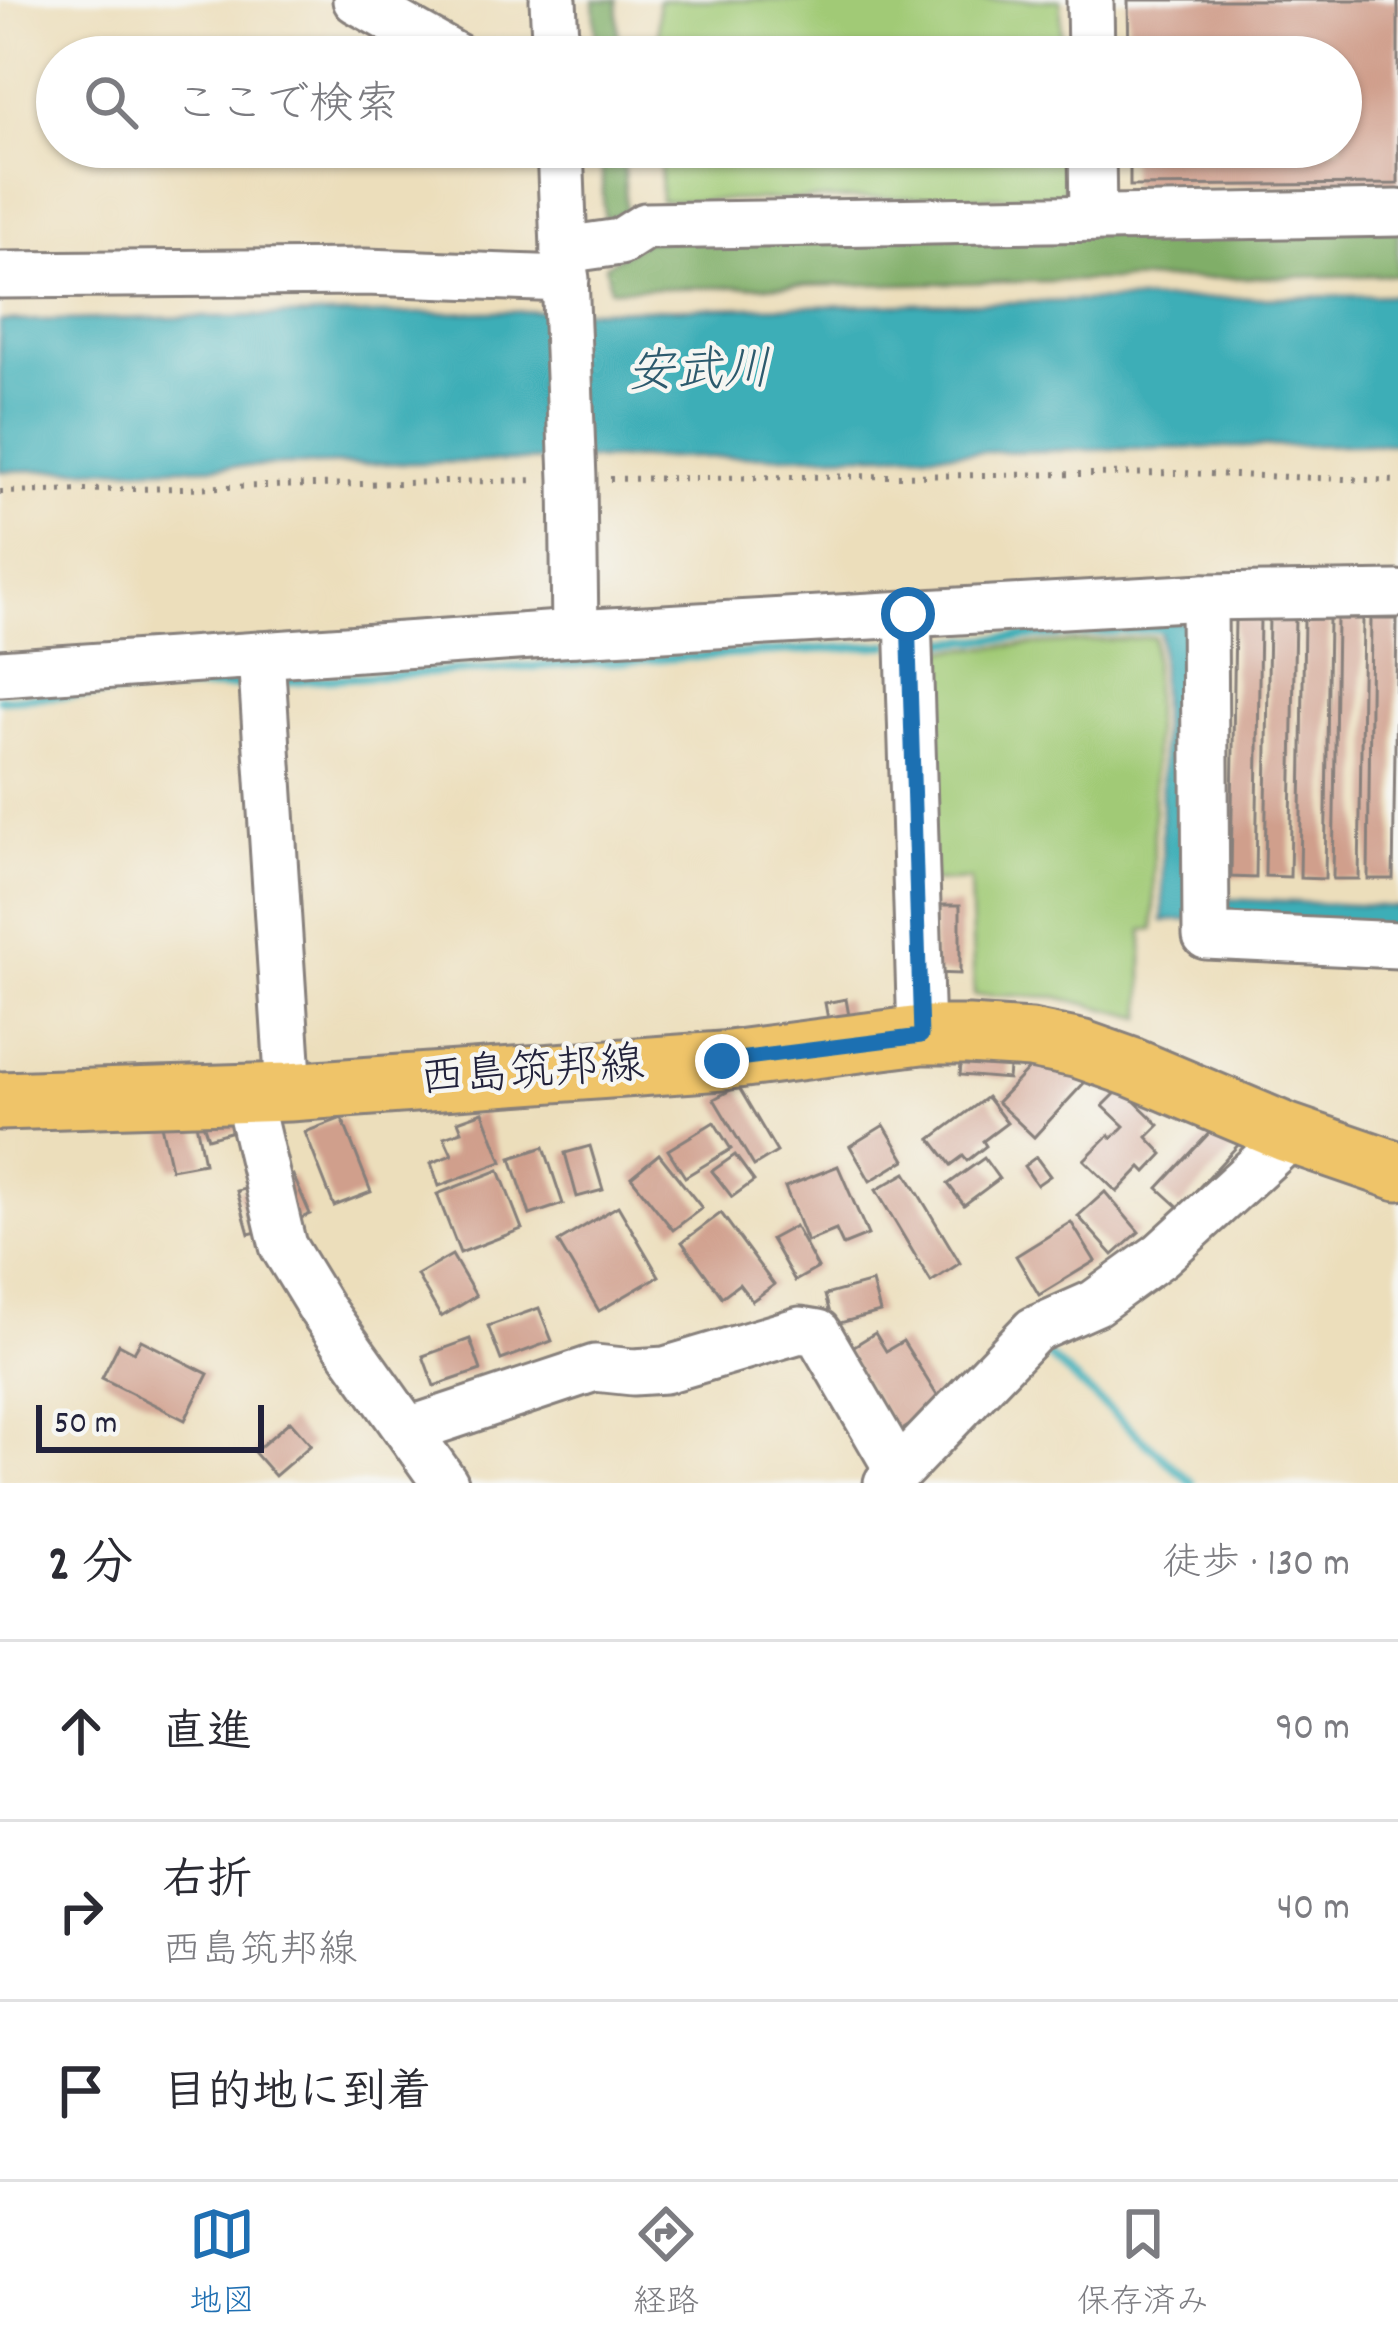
<!DOCTYPE html>
<html lang="ja">
<head>
<meta charset="utf-8">
<style>
  :root { --surface:#fff; --page:#f7f7f7; --text:#2b2b33; --muted:#7c7c81; --line:#e1e1e2; --accent:#1f6fb2 }
  body { margin:0; font-family:Dekko,"Klee One",sans-serif; background:var(--page); color:var(--text) }
  .scale { position:absolute; left:36px; bottom:30px; width:228px; box-sizing:border-box; padding-left:12px; border:6px solid #22223b; border-top:0; font-size:33px; line-height:42px; white-space:nowrap; color:#22223b; -webkit-text-stroke:9px #f6f6f2; paint-order:stroke }
  .stop { position:absolute; width:36px; height:36px; margin:-27px; border:9px solid #1f6fb2; border-radius:50%; background:#fff }
  .stop.end { background:#1f6fb2; border-color:#fff; box-shadow:0 3px 12px #0008 }
  .list { margin:0; padding:0; list-style:none }
  h2 { display:flex; justify-content:space-between; align-items:center; height:156px; margin:0; padding:0 48px; font-size:51px }
  h2 small { font-size:39px; font-weight:400; color:var(--muted) }
  .list li { display:grid; grid-template-columns:78px 1fr auto; gap:36px; align-items:center; box-sizing:border-box; height:180px; padding:0 48px; border-top:3px solid var(--line) }
  .list b { display:block; font-size:45px; white-space:nowrap }
  .list p { margin:0; font-size:39px; white-space:nowrap; color:var(--muted) }
  .list em { font-size:39px; font-style:normal; color:var(--muted) }
  .icon { flex:none; width:66px; height:66px; fill:none; stroke:currentColor; stroke-width:2; stroke-linecap:round; stroke-linejoin:round }
  .map { position:relative; flex:none; width:1398px; height:1483px; overflow:hidden }
  .search { position:absolute; background:var(--surface); box-shadow:0 3px 9px #0004; left:36px; right:36px; top:36px; height:132px; display:flex; align-items:center; gap:30px; box-sizing:border-box; padding:0 42px; border-radius:66px; color:var(--muted); font-size:45px }
  .sheet { height:696px; background:var(--surface) }
  nav { display:flex; justify-content:space-around; align-items:center; box-sizing:border-box; height:168px; border-top:3px solid var(--line); background:var(--surface); font-size:33px; color:var(--muted) }
  nav a { display:grid; justify-items:center; gap:6px }
  nav .on { color:var(--accent) }
  .map>svg:first-child { display:block }
  .green { fill:#a1ca76; stroke:#627658; stroke-width:3 }
  .forest { fill:#80ae67; stroke:#516851; stroke-width:3 }
  .water { fill:#3daeb7; stroke:#306879; stroke-width:3 }
  .lines { fill:none; stroke-linecap:round; stroke-linejoin:round }
  .stream { stroke:#3daeb7; stroke-width:9 }
  .building { fill:#d09f8c }
  .minor-casing { stroke:#87807b; stroke-width:51 }
  .major-casing { stroke:#87807b; stroke-width:63 }
  .path { stroke:#87807b; stroke-width:6; stroke-dasharray:3 9; stroke-linecap:butt }
  .minor { stroke:#fff; stroke-width:45 }
  .major { stroke:#efc469; stroke-width:57 }
  .route { stroke:#1f6fb2; stroke-width:15 }
  .labels { text-anchor:middle; dominant-baseline:central; stroke-width:9; stroke-linejoin:round; paint-order:stroke }
  .street-label { font-size:45px; fill:#22223b; stroke:#f6f6f2 }
  .water-label { font-size:48px; font-style:italic; fill:#2d5a6d; stroke:#f6f6f2 }
</style>
</head>
<body>
<div class="map">
<svg width="1398" height="1483" viewBox="0 0 1398 1483">
  <rect width="100%" height="100%" fill="#f6f6f2"/>
  <filter id="ink" filterUnits="userSpaceOnUse"><feTurbulence type="fractalNoise" baseFrequency=".00833" numOctaves="2"/><feDisplacementMap in="SourceGraphic" scale="24" xChannelSelector="R" yChannelSelector="G"/><feConvolveMatrix kernelMatrix="1 2 1 2 8 2 1 2 1" color-interpolation-filters="sRGB"/></filter>
  <filter id="wash" filterUnits="userSpaceOnUse"><feTurbulence type="fractalNoise" baseFrequency=".004" numOctaves="4" result="noise"/><feDisplacementMap in="SourceGraphic" scale="48" xChannelSelector="R" yChannelSelector="G"/><feGaussianBlur stdDeviation="2.7" result="paint"/><feColorMatrix in="noise" values="0 0 0 0 0 0 0 0 0 0 0 0 0 0 0 0 0 1.4 0 .05"/><feComposite in="paint" operator="in"/></filter>
  <g filter="url(#wash)">
    <rect width="100%" height="100%" fill="#ecdebb"/>
    <g class="green">
      <path d="M658,0H1061V57H659Z"/>
      <path d="M660,147H1063L1064,196L661,201Z"/>
      <path d="M1154,637V929L1143,930V1018L1057,997L974,995L970,880L932,882L926,651Z"/>
    </g>
    <g class="forest">
      <path d="M594,0H617L619,57H597Z"/>
      <path d="M601,147H623L626,211L604,219Z"/>
      <path d="M1398,227V275L610,289L606,265L647,240Z"/>
    </g>
    <g class="water">
      <path d="M1398,295V444L0,471V321Z"/>
      <path d="M1160,622H1187L1190,920L1163,921Z"/>
      <path d="M1226,899L1398,907V929L1225,922Z"/>
    </g>
    <g class="lines">
      <g class="stream">
        <path d="M927,643L1160,628"/>
        <path d="M277,682L888,645"/>
        <path d="M0,699L243,685"/>
        <path d="M1044,1352L1192,1483"/>
      </g>
    </g>
    <g id="blocks">
      <g class="building">
        <path d="M1128,0H1398V184L1130,186V147H1341V57H1129Z"/>
        <path d="M1269,616L1295,617L1290,877L1265,876Z"/>
        <path d="M1235,618H1260L1256,878L1231,877Z"/>
        <path d="M1304,619H1329L1325,879L1300,878Z"/>
        <path d="M1337,619H1363L1359,879H1333Z"/>
        <path d="M1371,619H1397L1393,879H1368Z"/>
        <path d="M934,905H960V974L933,973Z"/>
        <path d="M846,999L849,1016L828,1019L825,1003Z"/>
        <path d="M962,1053L1010,1057L1008,1079L960,1075Z"/>
        <path d="M1056,1057L1084,1083L1034,1137L997,1102L1036,1061Z"/>
        <path d="M738,1086L777,1152L754,1166L714,1099Z"/>
        <path d="M1121,1088L1159,1125L1147,1137L1163,1154L1146,1172L1141,1167L1117,1192L1084,1160L1109,1135L1112,1138L1124,1126L1103,1106Z"/>
        <path d="M987,1097L1007,1123L983,1141L986,1146L967,1161L963,1156L951,1165L931,1139Z"/>
        <path d="M238,1106L244,1128L208,1138L201,1117Z"/>
        <path d="M483,1112L502,1162L439,1186L431,1163L452,1155L444,1137L462,1131L458,1121Z"/>
        <path d="M1224,1117L1251,1131L1180,1208L1158,1188Z"/>
        <path d="M195,1118L204,1163L171,1169L161,1125Z"/>
        <path d="M342,1118L371,1192L334,1206L305,1132Z"/>
        <path d="M714,1122L731,1149L685,1177L668,1150Z"/>
        <path d="M884,1125L905,1160L870,1181L850,1146Z"/>
        <path d="M590,1146L603,1190L577,1197L565,1153Z"/>
        <path d="M544,1147L563,1204L530,1215L511,1158Z"/>
        <path d="M659,1154L702,1208L673,1230L631,1177Z"/>
        <path d="M735,1155L754,1181L732,1197L712,1171Z"/>
        <path d="M1036,1157L1050,1176L1037,1185L1024,1166Z"/>
        <path d="M984,1158L999,1179L964,1205L948,1184Z"/>
        <path d="M838,1166L868,1235L843,1245L836,1230L807,1242L785,1187Z"/>
        <path d="M499,1170L522,1229L460,1253L437,1194Z"/>
        <path d="M906,1173L960,1263L931,1282L876,1190Z"/>
        <path d="M293,1175L310,1214L290,1223L273,1183Z"/>
        <path d="M256,1186L269,1229L249,1234L237,1191Z"/>
        <path d="M1105,1192L1139,1232L1113,1255L1078,1216Z"/>
        <path d="M618,1206L659,1276L599,1311L558,1242Z"/>
        <path d="M721,1213L774,1285L752,1301L739,1284L722,1297L682,1242Z"/>
        <path d="M1071,1222L1095,1261L1039,1295L1016,1256Z"/>
        <path d="M795,1226L818,1268L795,1281L771,1239Z"/>
        <path d="M452,1255L476,1296L441,1317L417,1275Z"/>
        <path d="M872,1282L880,1312L833,1325L825,1295Z"/>
        <path d="M539,1308L552,1341L501,1360L488,1326Z"/>
        <path d="M875,1333L886,1351L903,1341L943,1405L897,1433L846,1351Z"/>
        <path d="M470,1339L481,1370L434,1386L423,1356Z"/>
        <path d="M141,1340L208,1374L185,1420L102,1378L119,1344L134,1352Z"/>
        <path d="M290,1421L311,1445L275,1476L254,1452Z"/>
      </g>
    </g>
  </g>
  <g filter="url(#ink)">
    <use href="#blocks" fill-opacity="0" stroke="#87807b" stroke-width="3"/>
    <g class="lines">
      <g class="minor-casing">
        <g id="minor">
          <path d="M356,0L457,57"/>
          <path d="M553,0L556,57"/>
          <path d="M1090,0L1091,57"/>
          <path d="M560,147L573,479L575,633"/>
          <path d="M1092,147L1093,218"/>
          <path d="M564,250L620,242L645,226L1398,213"/>
          <path d="M0,275L365,272L566,279"/>
          <path d="M1204,597L1206,936L1398,945"/>
          <path d="M908,614L921,1035"/>
          <path d="M261,655L289,1092"/>
          <path d="M0,673L575,633L1204,597L1398,594"/>
          <path d="M247,1094L283,1246L322,1310L445,1483"/>
          <path d="M409,1430L595,1368L633,1372L665,1370L800,1330L818,1333L898,1470"/>
          <path d="M887,1483L1034,1330L1095,1303L1161,1255L1276,1150L1285,1132"/>
        </g>
      </g>
      <g class="major-casing">
        <path id="major" d="M0,1101L289,1092L722,1061L921,1035H968L1031,1039L1080,1049L1131,1067L1285,1132L1398,1171"/>
      </g>
      <g class="path">
        <path d="M610,479L1181,473L1398,481"/>
        <path d="M0,492L537,480"/>
      </g>
      <use href="#minor" class="minor"/>
      <use href="#major" class="major"/>
    </g>
  </g>
  <g class="lines" filter="url(#ink)">
    <path class="route" d="M722,1061L921,1036L908,614"/>
  </g>
  <g class="labels">
    <g class="street-label">
      <text transform="translate(532 1075) rotate(-4)">西島筑邦線</text>
    </g>
    <g class="water-label">
      <text transform="translate(699 375) rotate(-1)">安武川</text>
    </g>
  </g>
</svg>
<div class="scale">50 m</div>
<div class="stop" style="left:908px;top:614px"></div>
<div class="stop end" style="left:722px;top:1061px"></div>
<div class="search"><svg class="icon" aria-label="search" viewBox="0 0 24 24"><circle cx="10" cy="10" r="6"/><path d="M15 15l6 6"/></svg>ここで検索</div>
</div>
<section class="sheet">
<h2>2 分<small>徒歩 · 130 m</small></h2>
<ul class="list">
<li><svg class="icon" aria-label="ahead" viewBox="0 0 24 24"><path d="M12 20V5M6 11l6-6 6 6"/></svg><div><b>直進</b></div><em>90 m</em></li>
<li><svg class="icon" aria-label="right" viewBox="0 0 24 24"><path d="M7 20v-9h11M14 6l5 5-5 5"/></svg><div><b>右折</b><p>西島筑邦線</p></div><em>40 m</em></li>
<li><svg class="icon" aria-label="arrive" viewBox="0 0 24 24"><path d="M6 21V4h12l-3 4 3 4H6"/></svg><div><b>目的地に到着</b></div></li>
</ul>
</section>
<nav>
<a class="on"><svg class="icon" aria-label="map" viewBox="0 0 24 24"><path d="M3 6l6-2 6 2 6-2v14l-6 2-6-2-6 2zM9 4v14M15 6v14"/></svg>地図</a>
<a><svg class="icon" aria-label="directions" viewBox="0 0 24 24"><path d="M12 3l9 9-9 9-9-9zM9 14v-3h6M13 9l2 2-2 2"/></svg>経路</a>
<a><svg class="icon" aria-label="saved" viewBox="0 0 24 24"><path d="M7 4h10v16l-5-4-5 4z"/></svg>保存済み</a>
</nav>
</body>
</html>
